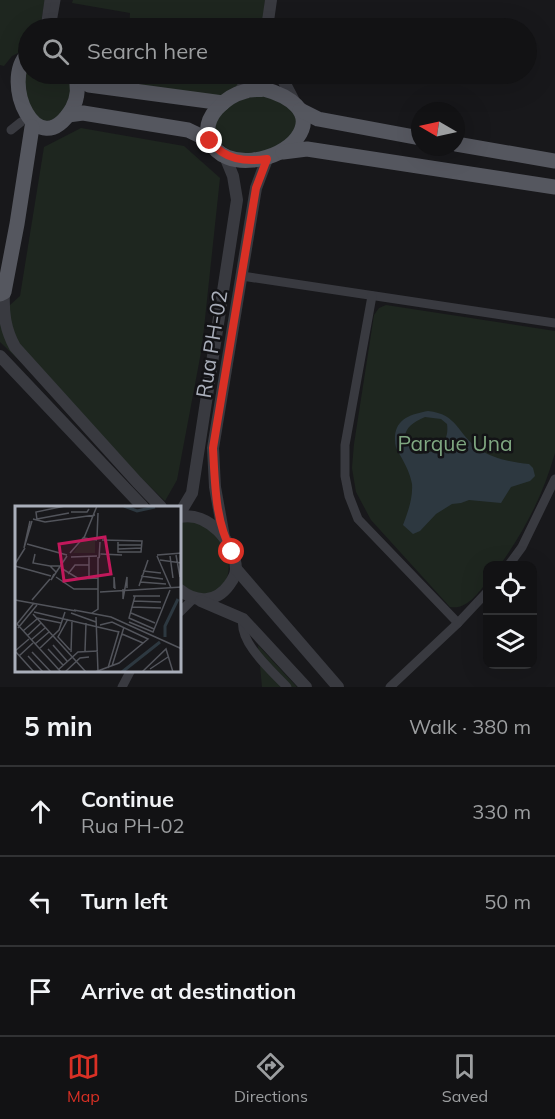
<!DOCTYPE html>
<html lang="en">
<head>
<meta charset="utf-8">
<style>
  :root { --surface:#121214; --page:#1f2022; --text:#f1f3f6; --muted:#9c9ea0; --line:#313234; --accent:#d93025 }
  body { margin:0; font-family:Mulish,sans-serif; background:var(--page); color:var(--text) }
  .controls { position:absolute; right:18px; bottom:18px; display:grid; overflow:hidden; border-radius:12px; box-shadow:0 6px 24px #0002 }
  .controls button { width:54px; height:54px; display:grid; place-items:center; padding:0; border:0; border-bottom:2px solid var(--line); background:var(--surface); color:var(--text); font:30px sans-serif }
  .compass { position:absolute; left:411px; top:102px; width:54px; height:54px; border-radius:50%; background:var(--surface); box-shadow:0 6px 24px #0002; rotate:279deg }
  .stop { position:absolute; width:18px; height:18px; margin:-14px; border:4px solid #d93025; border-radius:50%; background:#fff }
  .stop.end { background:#d93025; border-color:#fff; box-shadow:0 2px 6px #0008 }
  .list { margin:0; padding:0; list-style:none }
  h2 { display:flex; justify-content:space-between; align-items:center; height:78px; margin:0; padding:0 24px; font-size:26px }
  h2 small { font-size:20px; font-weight:400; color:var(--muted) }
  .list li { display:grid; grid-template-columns:39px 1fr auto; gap:18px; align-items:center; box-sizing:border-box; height:90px; padding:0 24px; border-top:2px solid var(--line) }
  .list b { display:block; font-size:22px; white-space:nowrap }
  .list p { margin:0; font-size:20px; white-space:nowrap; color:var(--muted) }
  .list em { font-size:20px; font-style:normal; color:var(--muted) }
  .icon { flex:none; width:33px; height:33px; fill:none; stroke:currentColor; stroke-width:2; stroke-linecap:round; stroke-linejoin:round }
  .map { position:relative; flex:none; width:555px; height:687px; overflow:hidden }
  .search { position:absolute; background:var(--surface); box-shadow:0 6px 24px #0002; left:18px; right:18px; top:18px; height:66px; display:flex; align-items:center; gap:15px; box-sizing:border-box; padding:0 21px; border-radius:33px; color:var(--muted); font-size:22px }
  .sheet { height:348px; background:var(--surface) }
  nav { display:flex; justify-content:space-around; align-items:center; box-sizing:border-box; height:84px; border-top:2px solid var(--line); background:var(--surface); font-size:16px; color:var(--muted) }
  nav a { display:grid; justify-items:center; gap:3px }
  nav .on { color:var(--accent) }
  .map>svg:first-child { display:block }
  .green { fill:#1e261f }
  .water { fill:#2d3840; fill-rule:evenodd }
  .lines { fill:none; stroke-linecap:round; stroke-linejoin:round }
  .minor { stroke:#393a40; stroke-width:9 }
  .tertiary { stroke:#393a40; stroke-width:12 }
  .primary { stroke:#55575f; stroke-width:15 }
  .route { stroke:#d93025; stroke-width:8 }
  .labels { text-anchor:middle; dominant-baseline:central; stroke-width:5; stroke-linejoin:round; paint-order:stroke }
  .street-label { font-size:21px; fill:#aaafbb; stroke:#131316 }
  .park-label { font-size:21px; fill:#7fa781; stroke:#131316 }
  .inset-river { fill:none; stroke:#2d3840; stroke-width:3 }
  .inset-road { fill:none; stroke:#52545b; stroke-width:1.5 }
  .view { fill:#c2185b; fill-opacity:0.15; stroke:#c2185b; stroke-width:3 }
  .inset-edge { fill:none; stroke:#aaafbb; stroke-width:3 }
</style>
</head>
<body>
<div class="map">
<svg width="555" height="687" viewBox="0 0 555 687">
  <rect width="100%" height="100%" fill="#18181b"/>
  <g class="green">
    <path d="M0,0H45L40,28H28V48L12,56L4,66L0,65Z"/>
    <path d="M73,0H265L262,28H129L130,13L72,3Z"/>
    <path d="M28,61V74H66C71,82 72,91 69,101C50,148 0,101 28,61Z"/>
    <path d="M125,74H246L237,89L220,99L124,83Z"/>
    <path d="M263,95L291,107C293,110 296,115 297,119C301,153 231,168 217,137C214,131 215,121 219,115C227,103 249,96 263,95Z"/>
    <path d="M81,128L184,146L220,178L202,347L177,480L165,501L0,342V314L20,296L44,147Z"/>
    <path d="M386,305L555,331V453C543,495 525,530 500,565L488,566L487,582C478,593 467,610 450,607L371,520L356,492L352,468L354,444L374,315L379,308Z"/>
    <path d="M192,521C197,523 204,525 209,529C248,557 225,620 180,584V522Z"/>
    <path d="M258,645L297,687H262Z"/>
  </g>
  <path class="water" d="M428,411C458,414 457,434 479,449C493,459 512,462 529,464L533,468L535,476L530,481L511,487L501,503L469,500L461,503L452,504L436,514L420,531L413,534L403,525C408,512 413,498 412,484C410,472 403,460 397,450C395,446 395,441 395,437C396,418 412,414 428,411ZM425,417L441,419L447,424C450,444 435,454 416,454C397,438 405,425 425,417Z"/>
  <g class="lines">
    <g class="minor">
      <path d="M45,28L49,0"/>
      <path d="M51,28L56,0"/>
      <path d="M11,130L21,122"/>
      <path d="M242,276L555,323"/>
      <path d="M372,296L345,445V476L349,496L358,519L458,623"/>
      <path d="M508,566L522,547L555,479"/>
      <path d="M180,612L193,599"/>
      <path d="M243,619C238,642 272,671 287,687"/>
      <path d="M122,687L131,670"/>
      <path d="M390,687L458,623L488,591"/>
    </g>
    <g class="tertiary">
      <path d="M267,28L271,0"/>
      <path d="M280,74L295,103"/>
      <path d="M238,94L252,74"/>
      <path d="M4,292C3,312 5,329 15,347L137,482L161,507"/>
      <path d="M0,356L143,507"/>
      <path d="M180,513L192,493L237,200L233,176L224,154"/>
      <path d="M180,517C208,511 235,542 236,569C236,574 232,581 229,585C216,603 196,603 180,590"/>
      <path d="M224,537L215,487L213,448L256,188L267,159"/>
      <path d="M237,570L338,687"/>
      <path d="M201,601L243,619L306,687"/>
    </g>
    <g class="primary">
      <path d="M28,54C0,81 37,166 72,109C78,98 79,85 74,74"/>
      <path d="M74,75L89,85L223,103"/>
      <path d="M264,89C286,95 317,111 297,138C280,161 225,173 210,141C200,117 226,96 246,91C251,89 258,90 264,89Z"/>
      <path d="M300,110L318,119L420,138"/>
      <path d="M68,115L83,113L188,130L211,141"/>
      <path d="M456,144L555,161"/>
      <path d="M283,152L307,149L555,187"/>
      <path d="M0,294L4,292L17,224L32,127"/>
    </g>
  </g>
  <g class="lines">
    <path class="route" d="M210,141C225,160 245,162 267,159L256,188L213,448C215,483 215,522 232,552"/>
  </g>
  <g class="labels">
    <g class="street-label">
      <text transform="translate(211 344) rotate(-81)">Rua PH-02</text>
    </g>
    <g class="park-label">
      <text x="455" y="443">Parque Una</text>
    </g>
  </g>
  <g transform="translate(15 506)">
    <rect width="166" height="166" fill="#18181b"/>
    <path d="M68,33L80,35V47H58Z" fill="#1e261f"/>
    <path class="inset-river" d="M109,0L122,5L140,1M150,131V120L163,93M107,166L145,136"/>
    <path class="inset-road" d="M56,6H72L74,3M18,13L30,16L80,9M22,13L54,7M22,14L21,6L50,0M15,15L9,42L17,15M82,32L83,7M82,34L69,32L82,0M87,34L127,35L126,46H103V36M12,38L52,49M103,39H127M103,43L127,42M55,47L69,31M85,47L84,52L85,36M20,48L18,57L35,60M86,48L107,49M142,49L167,47M161,49L165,71M74,50V73M142,50L156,82M155,50L158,72M56,51L82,50M145,54L167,57M0,58L10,42M0,60L36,70M46,62L64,73L83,72M128,65L146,67M41,66L35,60H45M39,68L36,74L52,50M53,68L60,59H74M126,70L148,73M41,71L59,83H83M125,76L151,78M124,80L133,54M99,82V71L100,83M108,83V93L112,71V82M85,86L167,81M118,90H145M120,90L114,112L139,123M0,94L61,105M17,94L35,73M119,95L146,96M117,101L146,102M59,104L96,111L167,143M19,106L104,126M56,107L81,116M77,107L83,103V51M116,107L140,117M18,108L71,166M81,111L83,166M22,112L46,117M53,113L43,131L55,144M114,116L138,126L155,84M2,118L46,166M2,118L19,97M3,122L22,99M8,125L22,113M107,128L128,137M12,130L26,117M16,134L30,122M20,138L34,126M38,139L52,155M24,143L44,124L50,106M33,143L48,159M0,145L19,166M0,145L14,133M70,145L71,117M17,146L36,166M56,146L57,114M4,150L18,137M13,150L28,166M97,160L109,121M93,162L104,125M135,163L153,151M43,164L63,146L83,145M50,166L65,152L74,151M80,166L104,157L133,133L97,116L85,119M127,166L151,143L158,166"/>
    <path class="view" d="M90,31L96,68L49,75L44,38Z"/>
    <rect width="166" height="166" class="inset-edge"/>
  </g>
</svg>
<div class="controls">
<button><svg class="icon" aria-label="locate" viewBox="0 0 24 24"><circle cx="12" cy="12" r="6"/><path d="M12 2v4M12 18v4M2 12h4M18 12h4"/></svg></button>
<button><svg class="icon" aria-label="layers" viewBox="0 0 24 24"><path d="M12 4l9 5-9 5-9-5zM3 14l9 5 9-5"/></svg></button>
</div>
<svg class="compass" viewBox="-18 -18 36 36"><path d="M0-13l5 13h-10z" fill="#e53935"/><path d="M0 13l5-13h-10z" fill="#9c9ea0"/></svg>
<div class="stop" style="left:232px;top:552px"></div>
<div class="stop end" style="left:210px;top:141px"></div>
<div class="search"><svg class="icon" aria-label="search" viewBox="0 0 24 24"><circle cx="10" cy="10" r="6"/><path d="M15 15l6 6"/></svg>Search here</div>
</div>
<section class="sheet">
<h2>5 min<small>Walk · 380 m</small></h2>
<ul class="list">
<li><svg class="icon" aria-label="ahead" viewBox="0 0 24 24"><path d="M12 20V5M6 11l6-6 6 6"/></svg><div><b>Continue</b><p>Rua PH-02</p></div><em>330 m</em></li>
<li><svg class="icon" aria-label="left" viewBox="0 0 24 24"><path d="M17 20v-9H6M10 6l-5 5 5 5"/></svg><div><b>Turn left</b></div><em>50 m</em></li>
<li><svg class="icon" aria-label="arrive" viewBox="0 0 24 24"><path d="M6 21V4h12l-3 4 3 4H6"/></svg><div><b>Arrive at destination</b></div></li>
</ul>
</section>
<nav>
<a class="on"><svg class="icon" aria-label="map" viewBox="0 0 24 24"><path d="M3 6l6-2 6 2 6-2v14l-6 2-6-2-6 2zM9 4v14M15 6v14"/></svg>Map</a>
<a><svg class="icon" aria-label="directions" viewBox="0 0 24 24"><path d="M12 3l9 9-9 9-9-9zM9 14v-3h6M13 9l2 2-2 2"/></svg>Directions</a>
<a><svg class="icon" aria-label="saved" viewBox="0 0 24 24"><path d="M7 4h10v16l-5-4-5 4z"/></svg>Saved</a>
</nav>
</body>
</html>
